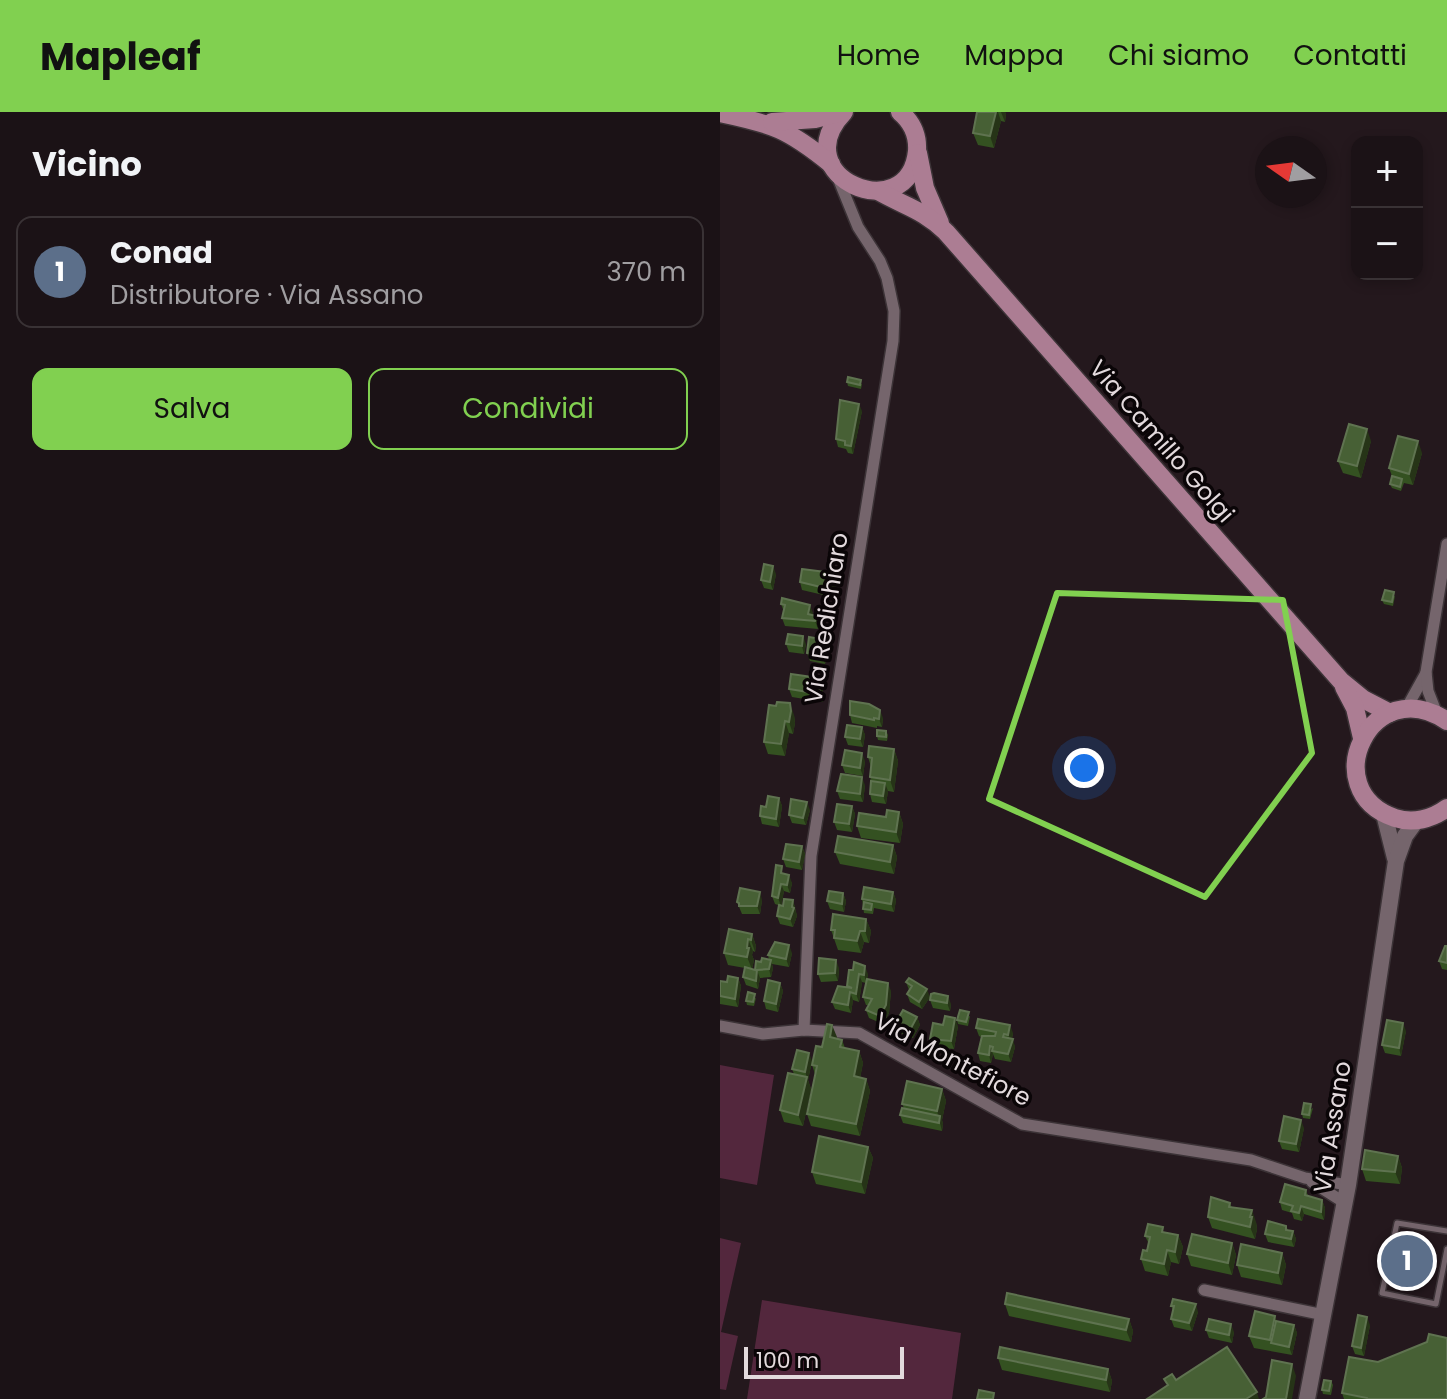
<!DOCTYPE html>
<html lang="it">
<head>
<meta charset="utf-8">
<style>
  :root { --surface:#1b1216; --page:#282023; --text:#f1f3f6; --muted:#a09ea1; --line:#393235; --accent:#81d050 }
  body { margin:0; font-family:Poppins,sans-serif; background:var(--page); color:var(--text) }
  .controls { position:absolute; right:24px; top:24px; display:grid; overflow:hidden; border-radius:16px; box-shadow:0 4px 12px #0003 }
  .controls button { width:72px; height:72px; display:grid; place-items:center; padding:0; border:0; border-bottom:2px solid var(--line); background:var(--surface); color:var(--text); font:40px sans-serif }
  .compass { position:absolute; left:535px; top:24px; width:72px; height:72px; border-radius:50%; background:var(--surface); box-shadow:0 4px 12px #0003; rotate:284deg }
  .scale { position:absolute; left:24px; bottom:20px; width:160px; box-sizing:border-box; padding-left:8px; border:4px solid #e3dadd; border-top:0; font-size:22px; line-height:28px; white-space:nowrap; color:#e3dadd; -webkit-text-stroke:6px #0a0507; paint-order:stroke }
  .you { position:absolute; left:364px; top:656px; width:28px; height:28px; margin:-20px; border:6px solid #fff; border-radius:50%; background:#1a73e8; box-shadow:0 0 0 12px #1a73e833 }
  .badge { display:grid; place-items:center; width:52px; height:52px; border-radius:50%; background:var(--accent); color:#fff; font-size:26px; font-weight:700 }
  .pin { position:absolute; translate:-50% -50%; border:4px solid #fff; box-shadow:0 2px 8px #0006 }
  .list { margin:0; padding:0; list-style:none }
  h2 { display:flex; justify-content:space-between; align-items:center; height:104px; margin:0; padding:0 32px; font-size:34px }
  h2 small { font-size:26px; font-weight:400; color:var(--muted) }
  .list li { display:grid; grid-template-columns:52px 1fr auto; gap:24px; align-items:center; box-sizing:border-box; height:112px; margin:0 16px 16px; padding:0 16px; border:2px solid var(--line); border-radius:16px }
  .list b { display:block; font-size:30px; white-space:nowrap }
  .list p { margin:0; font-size:26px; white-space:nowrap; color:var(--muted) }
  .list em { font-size:26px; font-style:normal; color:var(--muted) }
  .actions { display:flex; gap:16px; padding:24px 32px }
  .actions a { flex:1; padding:18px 0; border:2px solid var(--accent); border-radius:16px; text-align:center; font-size:28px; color:var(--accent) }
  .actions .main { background:var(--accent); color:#111 }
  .map { position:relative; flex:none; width:727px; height:1287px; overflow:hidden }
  header { display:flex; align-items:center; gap:48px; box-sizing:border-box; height:112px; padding:0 40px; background:var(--accent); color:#111 }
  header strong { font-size:38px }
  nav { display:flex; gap:44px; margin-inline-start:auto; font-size:28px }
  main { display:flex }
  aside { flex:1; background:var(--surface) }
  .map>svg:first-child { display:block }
  .green { fill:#53273d }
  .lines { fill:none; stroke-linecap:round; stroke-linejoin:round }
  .service-casing { stroke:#3c3337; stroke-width:8 }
  .minor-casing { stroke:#3c3337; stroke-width:14 }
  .secondary-casing { stroke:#3c3337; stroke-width:19 }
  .primary-casing { stroke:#3c3337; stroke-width:21 }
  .service { stroke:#75656c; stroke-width:5 }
  .minor { stroke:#75656c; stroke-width:11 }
  .secondary { stroke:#75656c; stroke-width:16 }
  .primary { stroke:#ac7d93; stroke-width:18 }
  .wall { fill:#345121 }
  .shaded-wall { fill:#263417 }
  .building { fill:#476035; stroke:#5f7350; stroke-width:2 }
  .marked { fill:none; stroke:#81d050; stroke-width:6; stroke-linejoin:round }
  .labels { text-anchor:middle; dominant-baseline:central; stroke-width:7; stroke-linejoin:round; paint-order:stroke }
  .street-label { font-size:24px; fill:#e3dadd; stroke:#0a0507 }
</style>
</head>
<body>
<header>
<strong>Mapleaf</strong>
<nav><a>Home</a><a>Mappa</a><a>Chi siamo</a><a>Contatti</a></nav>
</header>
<main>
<aside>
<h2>Vicino<small></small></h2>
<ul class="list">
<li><span class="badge" style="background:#5c6f8a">1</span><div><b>Conad</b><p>Distributore · Via Assano</p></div><em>370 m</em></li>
</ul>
<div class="actions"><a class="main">Salva</a><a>Condividi</a></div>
</aside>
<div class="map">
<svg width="727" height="1287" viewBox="0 0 727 1287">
  <rect width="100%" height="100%" fill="#24181d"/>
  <g class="green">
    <path d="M0,953L54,963L37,1073L0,1066Z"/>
    <path d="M0,1126L21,1131L1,1220L18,1224L6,1278L0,1277Z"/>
    <path d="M42,1188L241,1221L232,1287H27Z"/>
  </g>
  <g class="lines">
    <g class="service-casing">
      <path id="service" d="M727,1119L677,1111L662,1181L716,1192L727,1137"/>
    </g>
    <g class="minor-casing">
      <g id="minor">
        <path d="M686,597L706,561"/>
        <path d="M717,602L708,579L706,560L727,432"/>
        <path d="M0,914L43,922L84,918L139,921L302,1012L531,1048L585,1066L628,1073"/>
        <path d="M84,918L91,744L173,229L174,199L167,166L160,149L138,115L118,66"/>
        <path d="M592,1070L625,1091"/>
        <path d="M484,1178L604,1203"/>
      </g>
    </g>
    <g class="secondary-casing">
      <g id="secondary">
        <path d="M664,702L675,746"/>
        <path d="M587,1287L628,1073L676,749L685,724L696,709"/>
      </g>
    </g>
    <g class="primary-casing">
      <g id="primary">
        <path d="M124,0C62,65 189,118 197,39C198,23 192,10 180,0"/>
        <path d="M0,1C53,12 68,17 111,52"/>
        <path d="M52,10L95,7L123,0"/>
        <path d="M198,41L205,76L220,111"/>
        <path d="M158,79C184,94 204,98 226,120L621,569L643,587L670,601"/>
        <path d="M624,575L635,596L642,626"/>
        <path d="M727,609C652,558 594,678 675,706C693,712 712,707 727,696"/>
      </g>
    </g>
    <use href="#service" class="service"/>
    <use href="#minor" class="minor"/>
    <use href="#secondary" class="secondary"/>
    <use href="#primary" class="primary"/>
  </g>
  <g class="wall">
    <path d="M257,0H285L286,2L285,10L281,9L274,36L258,33L253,21Z"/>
    <path d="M127,270L142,272L141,277L128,274Z"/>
    <path d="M142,299L133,342L128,341L126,337L118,335L116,327Z"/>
    <path d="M651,329L641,366L623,361L618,349Z"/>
    <path d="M702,341L693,373L684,371L681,379L672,376L670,372L672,364L669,356Z"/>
    <path d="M114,461L117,469L112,485L82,478L80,470Z"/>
    <path d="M56,462L53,478L44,476L41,468Z"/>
    <path d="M675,484L673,494L664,492L662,488Z"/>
    <path d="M61,492L93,501L92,503L99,512L98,517L65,514L62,506L64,500Z"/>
    <path d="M66,532H86L84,542L69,540Z"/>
    <path d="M109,536L105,552L90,549L87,541Z"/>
    <path d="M100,566L103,574V590L72,585L69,577Z"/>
    <path d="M49,593L74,603L75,611L73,622L69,621L65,644L48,642L44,630Z"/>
    <path d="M130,603L163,606L162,615L157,614V616L132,611Z"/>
    <path d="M142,615L145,623L143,635L128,633L125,625Z"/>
    <path d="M166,619L168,623L167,629L158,628L157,624Z"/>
    <path d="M174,637L178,649L174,680L168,679L166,692L152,690L150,682L151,655L148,645Z"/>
    <path d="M145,649L143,664L125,661L122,653Z"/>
    <path d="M145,673L143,690L120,687L117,679Z"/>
    <path d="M59,686L62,694L59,715L42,712L40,704L46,695Z"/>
    <path d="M132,694L135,702L132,720L117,718L114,710Z"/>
    <path d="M90,698L86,713L72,711L69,703Z"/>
    <path d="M179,700L183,712L180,731L141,726L137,714Z"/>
    <path d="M173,733L177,745L174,762L120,752L115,740Z"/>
    <path d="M82,734L85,742L82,758L66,755L63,747Z"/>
    <path d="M65,762L72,771L70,781L64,779L61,794L55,792L52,784Z"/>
    <path d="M173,780L176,788L174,800L154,796L153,802L144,801L142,787Z"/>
    <path d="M123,781L126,789L124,800L110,797L107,789Z"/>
    <path d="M42,788L40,802H22L17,790Z"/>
    <path d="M73,788L77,804L73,815L60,812L57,804L63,794Z"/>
    <path d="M146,807L151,819L149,831L144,830L141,841L118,838L111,818Z"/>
    <path d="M32,822L36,834L35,840L33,839L32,843L34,848L32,857L35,858L41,850L49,848L48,843L72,841L69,855L52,852L53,856L51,865L40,866L38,877L26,873L23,865L25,856L8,853L4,841Z"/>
    <path d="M727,834V858L722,857L719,849Z"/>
    <path d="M119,856L118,869L101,870L98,862Z"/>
    <path d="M129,858L148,862L147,867L171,879L169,901L163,912L149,906L146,898L149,893H146L143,885L146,871L142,870L139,890L133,888L131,901L115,897L112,890L128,876Z"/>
    <path d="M18,866L21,874L18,895L0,892V869L7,870Z"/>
    <path d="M186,870L210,885L202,897L190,890L187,882L189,878Z"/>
    <path d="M60,871L63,879L58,900L46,897L44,889Z"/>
    <path d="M36,886L34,894L27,893L26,889Z"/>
    <path d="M210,888L231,892L230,899L213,896Z"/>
    <path d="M250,904L248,914L238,912L237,908Z"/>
    <path d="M197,905L200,913L193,926L178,920L175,912Z"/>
    <path d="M112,913L116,927L122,928L125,936L139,939L143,951L140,966L146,967L150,979L140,1024L91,1014L87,1002L95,962L92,953Z"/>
    <path d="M238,914L234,937L213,935L210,927Z"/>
    <path d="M256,916L293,921L292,927L295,935L291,950L275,947L273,942L271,951L260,949L258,941L261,925L259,924Z"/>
    <path d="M686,919L681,944L665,941L662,933Z"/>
    <path d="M92,949L88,968L91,977L83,1014L64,1010L60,998L74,962L72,957Z"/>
    <path d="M222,977L226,989L222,1008L223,1012L222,1019L183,1011L180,1003L184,996L182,992Z"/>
    <path d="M593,996L590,1007L583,1006L582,1002Z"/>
    <path d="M584,1016L579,1040L562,1037L559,1029Z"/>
    <path d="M148,1035L153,1046L145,1082L96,1072L92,1060Z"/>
    <path d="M678,1044L682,1056L680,1072L646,1069L642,1057Z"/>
    <path d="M586,1078L588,1084L602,1088L605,1096L604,1108L584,1102L582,1109L574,1107L572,1101L562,1098L560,1090Z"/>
    <path d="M510,1091L512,1096L536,1110L537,1117L535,1127L492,1116L488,1105Z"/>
    <path d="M566,1114L568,1118L573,1119L576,1127L574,1135L548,1130L545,1122Z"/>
    <path d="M445,1120L458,1123L463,1135L459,1152L451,1150L448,1164L425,1159L421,1147L427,1139L429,1132L425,1124Z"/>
    <path d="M512,1131L516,1143L512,1163L471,1154L467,1142Z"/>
    <path d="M562,1141L566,1153L562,1173L521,1165L517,1153Z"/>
    <path d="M285,1192L409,1207L413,1219L411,1230L289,1204Z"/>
    <path d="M451,1194L478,1200L472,1219L454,1215L451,1207L453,1198Z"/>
    <path d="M557,1209L574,1213L577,1221L572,1243L534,1236L529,1224Z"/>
    <path d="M650,1213L644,1244L635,1242L632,1234Z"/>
    <path d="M486,1218L514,1220L512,1231L489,1226Z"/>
    <path d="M278,1246L388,1257L392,1269L390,1280L282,1258Z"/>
    <path d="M658,1250L727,1287H624L622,1281Z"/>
    <path d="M611,1269L613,1273L611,1283L603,1282L602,1278Z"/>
  </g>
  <g class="shaded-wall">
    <path d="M276,0H278L281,9L274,36L270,24Z"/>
    <path d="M281,0H285L286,2L285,10Z"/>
    <path d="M139,292L142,299L133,342L131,334Z"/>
    <path d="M647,317L651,329L641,366L637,354Z"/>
    <path d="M698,329L702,341L693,373L689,362Z"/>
    <path d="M53,454L56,462L53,478L50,470Z"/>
    <path d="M114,461L117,469L112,485L109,477Z"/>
    <path d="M90,493L93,501L91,510L88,502Z"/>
    <path d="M96,504L99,512L98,517L95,509Z"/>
    <path d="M83,524L86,532L84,542L82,534Z"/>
    <path d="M107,528L109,536L105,552L103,544Z"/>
    <path d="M100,566L103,574V590L100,582Z"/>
    <path d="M70,591L74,603L75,611L73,622L69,610Z"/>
    <path d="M160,598L163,606L162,615L159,607Z"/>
    <path d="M65,609L69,621L65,644L61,632Z"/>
    <path d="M142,615L145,623L143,635L140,627Z"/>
    <path d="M174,637L178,649L174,680L170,668Z"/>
    <path d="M142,641L145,649L143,664L140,656Z"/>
    <path d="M142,665L145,673L143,690L140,682Z"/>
    <path d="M165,671L168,679L166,692L163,684Z"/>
    <path d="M59,686L62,694L59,715L56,707Z"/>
    <path d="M87,690L90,698L86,713L83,706Z"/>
    <path d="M132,694L135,702L132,720L129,712Z"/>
    <path d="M179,700L183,712L180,731L176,720Z"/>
    <path d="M173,733L177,745L174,762L170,750Z"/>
    <path d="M82,734L85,742L82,758L79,750Z"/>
    <path d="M69,763L72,771L70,781L67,773Z"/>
    <path d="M61,772L64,779L61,794L58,786Z"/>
    <path d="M40,780L42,788L40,802L37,794Z"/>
    <path d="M173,780L176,788L174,800L171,792Z"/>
    <path d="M123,781L126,789L124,800L122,792Z"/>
    <path d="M73,788L77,804L73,815L70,807Z"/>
    <path d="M146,807L151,819L149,831L145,819Z"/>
    <path d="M140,819L144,830L141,841L137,829Z"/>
    <path d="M32,822L36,834L35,840L31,828Z"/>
    <path d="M28,827L33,839L32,843L34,848L32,857L27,845V836Z"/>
    <path d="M69,833L72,841L69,855L66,847Z"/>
    <path d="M51,848L53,856L51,865L49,857Z"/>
    <path d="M116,848L119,856L118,869L115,861Z"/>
    <path d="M145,854L148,862L147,871L144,863Z"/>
    <path d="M37,858L40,866L38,877L36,869Z"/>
    <path d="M139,862L142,870L139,890L136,882Z"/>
    <path d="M18,866L21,874L18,895L15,887Z"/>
    <path d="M60,871L63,879L58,900L56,892Z"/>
    <path d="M168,871L171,879L169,901L163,912L160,904Z"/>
    <path d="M207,877L210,885L202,897L199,890Z"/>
    <path d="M130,880L133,888L131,901L128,893Z"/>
    <path d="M228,884L231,892L230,899L227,891Z"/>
    <path d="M197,905L200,913L193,926L190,918Z"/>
    <path d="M235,906L238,914L234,937L231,929Z"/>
    <path d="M683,911L686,919L681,944L679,936Z"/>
    <path d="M112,913L117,925L114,937L110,925Z"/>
    <path d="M290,913L293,921L291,931L288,923Z"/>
    <path d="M293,927L295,935L291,950L288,942Z"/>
    <path d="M270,934L273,942L271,951L269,943Z"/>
    <path d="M139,939L143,951L138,976L134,964Z"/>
    <path d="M89,941L92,949L88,968L85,960Z"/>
    <path d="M87,965L91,977L83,1014L78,1003Z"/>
    <path d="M146,967L150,979L140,1024L136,1012Z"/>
    <path d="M222,977L226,989L222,1008L223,1012L222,1019L217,999Z"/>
    <path d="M581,1008L584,1016L579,1040L576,1032Z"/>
    <path d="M148,1035L153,1046L145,1082L141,1070Z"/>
    <path d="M678,1044L682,1056L680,1072L675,1060Z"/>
    <path d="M602,1088L605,1096L604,1108L601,1100Z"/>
    <path d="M581,1094L584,1102L582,1109L579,1101Z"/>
    <path d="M532,1098L536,1110L537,1117L535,1127L530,1115Z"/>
    <path d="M573,1119L576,1127L574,1135L571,1127Z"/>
    <path d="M458,1123L463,1135L459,1152L455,1140Z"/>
    <path d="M512,1131L516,1143L512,1163L508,1151Z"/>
    <path d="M447,1138L451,1150L448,1164L444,1152Z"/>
    <path d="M562,1141L566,1153L562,1173L558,1161Z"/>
    <path d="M476,1192L478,1200L472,1219L469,1211Z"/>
    <path d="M555,1204L560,1216L551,1231L554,1240L550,1228Z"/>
    <path d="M647,1205L650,1213L644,1244L641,1236Z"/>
    <path d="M409,1207L413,1219L411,1230L406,1218Z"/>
    <path d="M511,1212L514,1220L512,1231L509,1223Z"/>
    <path d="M574,1213L577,1221L572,1243L569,1235Z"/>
    <path d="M572,1252L576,1264L572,1287H566Z"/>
    <path d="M388,1257L392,1269L390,1280L386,1268Z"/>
    <path d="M537,1280L539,1287H526Z"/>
  </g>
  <g class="building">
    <path d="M257,0H276L270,24L253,21Z"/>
    <path d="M128,265L141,268L140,273L127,270Z"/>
    <path d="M120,288L139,292L131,334L125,333V329L116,327Z"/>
    <path d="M629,312L647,317L637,354L618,349Z"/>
    <path d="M678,324L698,329L689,362L669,356Z"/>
    <path d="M672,364L682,367L680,375L670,372Z"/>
    <path d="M44,452L53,454L50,470L41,468Z"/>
    <path d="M82,457L114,461L109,477L80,470Z"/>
    <path d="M665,478L674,480L672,490L662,488Z"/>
    <path d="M62,486L90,493L88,502L96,504L95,509L62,506L65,493L61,492Z"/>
    <path d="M68,522L83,524L82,534L66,532Z"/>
    <path d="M89,525L107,528L103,544L87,541Z"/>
    <path d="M71,562L100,566V582L69,577Z"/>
    <path d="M130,589L149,592L160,598L159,607L154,606V608L130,603Z"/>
    <path d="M57,590L70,591L71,599L69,610L65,609L61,632L44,630L49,593L56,594Z"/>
    <path d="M127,613L142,615L140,627L125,625Z"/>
    <path d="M157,618L166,619V625L157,624Z"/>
    <path d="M149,634L174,637L170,668L150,665L152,646L148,645Z"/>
    <path d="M125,638L142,641L140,656L122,653Z"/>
    <path d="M121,662L142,665L140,682L117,679Z"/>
    <path d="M151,669L165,671L163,684L150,682Z"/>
    <path d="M48,684L59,686L56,707L40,704L41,694L46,695Z"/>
    <path d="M71,687L87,690L83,706L69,703Z"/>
    <path d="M117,692L132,694L129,712L114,710Z"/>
    <path d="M167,698L179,700L176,720L137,714L139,701L166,705Z"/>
    <path d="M118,724L173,733L170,750L115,740Z"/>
    <path d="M66,732L82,734L79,750L63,747Z"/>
    <path d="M56,753L62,754L61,761L69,763L67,773L61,772L58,786L52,784Z"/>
    <path d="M144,775L173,780L171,792L142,787Z"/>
    <path d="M20,776L40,780L37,794H19V791L17,790Z"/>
    <path d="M109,779L123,781L122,792L107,789Z"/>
    <path d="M64,787L73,788L72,795L74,796L70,807L57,804L59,793L63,794Z"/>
    <path d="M144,790L152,792L151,798L143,797Z"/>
    <path d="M113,802L146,807L145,819H140L137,829L114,826L115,818H111Z"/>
    <path d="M9,817L32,822L31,828L28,827L27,836H29L27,845L4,841Z"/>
    <path d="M55,830L69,833L66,847L48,843Z"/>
    <path d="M725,834H727V851L719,849Z"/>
    <path d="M42,846L51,848L49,857L37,858L36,869L23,865L25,855L35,858L36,849L41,850Z"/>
    <path d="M99,846L116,848L115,861L98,862Z"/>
    <path d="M134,850L145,854L144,863L139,862L136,882L130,880L128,893L112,890L118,874L132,876L127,874L129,858H133Z"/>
    <path d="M8,864L18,866L15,887L0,884V869L7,870Z"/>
    <path d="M189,866L207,877L199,890L187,882L192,874L186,870Z"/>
    <path d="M147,867L168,871L166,893L160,904L146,898L152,887L143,885Z"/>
    <path d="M48,868L60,871L56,892L44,889Z"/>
    <path d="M28,880L35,882L33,890L26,889Z"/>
    <path d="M214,881L228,884L227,891L210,888L211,882Z"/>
    <path d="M183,898L197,905L190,918L175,912Z"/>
    <path d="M240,898L249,900L246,910L237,908Z"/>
    <path d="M225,904L235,906L231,929L210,927L213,911L223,913Z"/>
    <path d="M258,907L290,913L288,923L284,922L283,925L293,927L288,942L272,939L273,935L270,934L269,943L258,941L262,924H275L276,920L256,916Z"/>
    <path d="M667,908L683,911L679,936L662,933Z"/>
    <path d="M107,912L112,913L110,925L122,928L120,935L139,939L134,964L146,967L136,1012L87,1002L97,954L92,953L96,934L102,935Z"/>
    <path d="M77,938L89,941L85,960L72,957Z"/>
    <path d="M68,961L87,965L78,1003L60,998Z"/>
    <path d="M187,969L222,977L217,999L182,992Z"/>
    <path d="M584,991L591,992L589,1003L582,1002Z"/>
    <path d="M182,996L220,1004L219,1011L180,1003Z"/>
    <path d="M564,1004L581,1008L576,1032L559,1029Z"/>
    <path d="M99,1024L148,1035L141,1070L92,1060Z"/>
    <path d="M645,1038L678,1044L675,1060L642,1057Z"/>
    <path d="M565,1072L586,1078L585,1083L602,1088L601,1100L581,1094L579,1101L571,1099L573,1094L560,1090Z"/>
    <path d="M491,1085L510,1091L509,1095L532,1098L530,1105H532L530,1115L488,1105Z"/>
    <path d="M548,1109L566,1114V1118L573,1119L571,1127L545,1122Z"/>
    <path d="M428,1112L443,1115L442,1120L458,1123L455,1140L447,1138L444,1152L421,1147L423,1138L427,1139L430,1125L425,1124Z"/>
    <path d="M472,1122L512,1131L508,1151L467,1142Z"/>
    <path d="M521,1132L562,1141L558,1161L517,1153Z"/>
    <path d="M287,1181L409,1207L406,1218L285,1192Z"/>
    <path d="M453,1187L476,1192L469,1211L451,1207L454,1194H451Z"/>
    <path d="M535,1199L555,1204L550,1228L529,1224Z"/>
    <path d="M638,1203L647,1205L641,1236L632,1234Z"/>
    <path d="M489,1207L511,1212L509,1223L486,1218Z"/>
    <path d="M556,1209L574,1213L569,1235L551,1231Z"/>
    <path d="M709,1222L727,1226V1287H647V1286L622,1281L629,1245L658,1250L707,1230Z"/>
    <path d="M280,1235L388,1257L386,1268L278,1246Z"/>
    <path d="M507,1235L537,1280L526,1287H427L448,1273L444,1267L452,1262L456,1268Z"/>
    <path d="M552,1248L572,1252L566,1287H543L546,1285Z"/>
    <path d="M604,1268L611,1269L609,1279L602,1278Z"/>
    <path d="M259,1278L274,1281L273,1287H257Z"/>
  </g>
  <path class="marked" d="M337,481L563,488L592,641L485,785L269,687Z"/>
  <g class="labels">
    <g class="street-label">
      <text transform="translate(442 329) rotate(49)">Via Camillo Golgi</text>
      <text transform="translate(106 506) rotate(-81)">Via Redichiaro</text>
      <text transform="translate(233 947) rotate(28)">Via Montefiore</text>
      <text transform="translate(612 1015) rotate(-81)">Via Assano</text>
    </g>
  </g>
</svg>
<div class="controls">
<button>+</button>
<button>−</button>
</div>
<svg class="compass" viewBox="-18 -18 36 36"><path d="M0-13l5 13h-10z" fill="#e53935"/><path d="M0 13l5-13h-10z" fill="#a09ea1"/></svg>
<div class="scale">100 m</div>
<div class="you"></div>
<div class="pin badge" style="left:687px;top:1149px;background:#5c6f8a">1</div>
</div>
</main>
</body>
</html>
